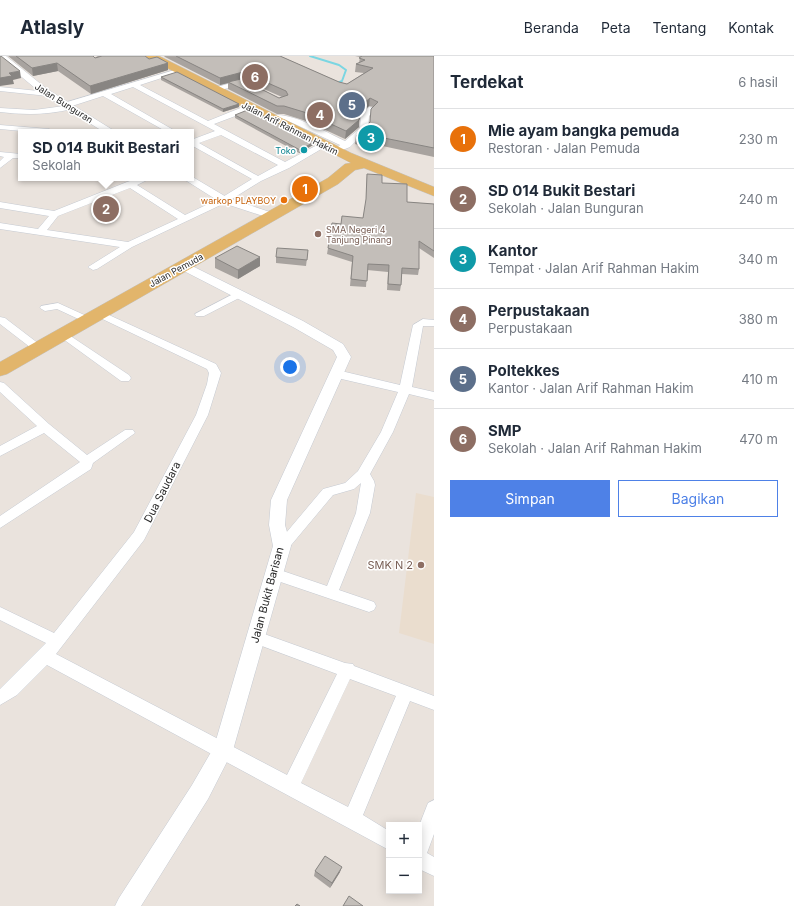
<!DOCTYPE html>
<html lang="id">
<head>
<meta charset="utf-8">
<style>
  :root { --surface:#fff; --page:#f6f6f7; --text:#1f2937; --muted:#747a83; --line:#e0e1e3; --accent:#4e81e7 }
  body { margin:0; font-family:Inter,sans-serif; background:var(--page); color:var(--text) }
  .controls { position:absolute; right:12px; bottom:12px; display:grid; overflow:hidden; border-radius:0px; box-shadow:0 2px 10px #0003 }
  .controls button { width:36px; height:36px; display:grid; place-items:center; padding:0; border:0; border-bottom:1px solid var(--line); background:var(--surface); color:var(--text); font:20px sans-serif }
  .you { position:absolute; left:290px; top:311px; width:14px; height:14px; margin:-10px; border:3px solid #fff; border-radius:50%; background:#1a73e8; box-shadow:0 0 0 6px #1a73e833 }
  .badge { display:grid; place-items:center; width:26px; height:26px; border-radius:50%; background:var(--accent); color:#fff; font-size:13px; font-weight:700 }
  .pin { position:absolute; translate:-50% -50%; border:2px solid #fff; box-shadow:0 1px 4px #0006 }
  .popup { position:absolute; left:18px; top:73px; width:176px; height:52px; box-sizing:border-box; display:grid; place-content:center; border-radius:0px; background:var(--surface); filter:drop-shadow(0 1px 3px #0005); font-size:13px; white-space:nowrap; color:var(--muted) }
  .popup b { font-size:15px; color:var(--text) }
  .popup::after { content:''; position:absolute; left:50%; top:100%; margin-left:-8px; border:8px solid transparent; border-top-color:var(--surface) }
  .list { margin:0; padding:0; list-style:none }
  h2 { display:flex; justify-content:space-between; align-items:center; height:52px; margin:0; padding:0 16px; font-size:17px }
  h2 small { font-size:13px; font-weight:400; color:var(--muted) }
  .list li { display:grid; grid-template-columns:26px 1fr auto; gap:12px; align-items:center; box-sizing:border-box; height:60px; padding:0 16px; border-top:1px solid var(--line) }
  .list b { display:block; font-size:15px; white-space:nowrap }
  .list p { margin:0; font-size:13px; white-space:nowrap; color:var(--muted) }
  .list em { font-size:13px; font-style:normal; color:var(--muted) }
  .actions { display:flex; gap:8px; padding:12px 16px }
  .actions a { flex:1; padding:9px 0; border:1px solid var(--accent); border-radius:0px; text-align:center; font-size:14px; color:var(--accent) }
  .actions .main { background:var(--accent); color:#fff }
  .map { position:relative; flex:none; width:434px; height:850px; overflow:hidden }
  header { display:flex; align-items:center; gap:24px; box-sizing:border-box; height:56px; padding:0 20px; background:var(--surface); border-bottom:1px solid var(--line) }
  header strong { font-size:19px }
  nav { display:flex; gap:22px; margin-inline-start:auto; font-size:14px }
  main { display:flex }
  aside { flex:1; background:var(--surface) }
  .map>svg:first-child { display:block }
  .education { fill:#eaddce }
  .lines { fill:none; stroke-linecap:round; stroke-linejoin:round }
  .stream { stroke:#7bd6e2; stroke-width:2 }
  .minor-casing { stroke:#c5cad2; stroke-width:1 }
  .tertiary-casing { stroke:#c5cad2; stroke-width:1 }
  .primary-casing { stroke:#c3c3c3; stroke-width:1 }
  .minor { fill:#fff; fill-rule:evenodd }
  .tertiary { fill:#fff; fill-rule:evenodd }
  .primary { fill:#e2b56b; fill-rule:evenodd }
  .wall { fill:#a8a39f; fill-rule:evenodd }
  .shaded-wall { fill:#888582 }
  .building { fill:#c3beb9; stroke:#888582 }
  .culture-dot { fill:#0f9aa8; stroke:#fff; stroke-width:1.5 }
  .food-dot { fill:#e8710a; stroke:#fff; stroke-width:1.5 }
  .education-dot { fill:#8d6e63; stroke:#fff; stroke-width:1.5 }
  .labels { text-anchor:middle; dominant-baseline:central; stroke-width:3; stroke-linejoin:round; paint-order:stroke }
  .far-street-label { font-size:9px; fill:#2a2a2a; stroke:#fff }
  .far-culture-label { font-size:9px; fill:#0d838f; stroke:#fff; text-anchor:end }
  .far-food-label { font-size:9px; fill:#c56008; stroke:#fff; text-anchor:end }
  .far-education-label { font-size:9px; fill:#785e54; stroke:#fff; text-anchor:start }
  .street-label { font-size:11px; fill:#2a2a2a; stroke:#fff }
  .education-label { font-size:11px; fill:#785e54; stroke:#fff; text-anchor:end }
</style>
</head>
<body>
<header>
<strong>Atlasly</strong>
<nav><a>Beranda</a><a>Peta</a><a>Tentang</a><a>Kontak</a></nav>
</header>
<main>
<div class="map">
<svg width="434" height="850" viewBox="0 0 434 850">
  <rect width="100%" height="100%" fill="#eae3dd"/>
  <path class="education" d="M416,437L434,441V588L399,577Z"/>
  <g class="lines">
    <path class="stream" d="M310,0L339,9L346,14L342,25L335,28"/>
    <g class="minor-casing">
      <g id="minor">
        <path d="M178,13L180,14V16L140,29L208,65L248,49H254V53L214,68L285,106L321,87L328,89L289,112L261,125L227,146L132,191L97,213L93,214L88,211L120,191L0,173V167L38,173L49,160L0,152V146L54,155L127,126L139,122H151L137,129L185,159L221,142L252,123L191,89V84L215,75L133,31L111,38L177,76H167L103,40L72,50V53C47,59 25,59 0,56V52L34,54L64,50V47ZM221,79L278,109L258,120L199,87ZM130,132L178,163L128,186L47,174L58,160Z"/>
        <path d="M238,25L249,28L214,35L210,33Z"/>
        <path d="M0,31L48,36L52,38L48,40L0,35Z"/>
        <path d="M369,51L376,53L369,60L368,73L350,91L340,95L336,93L340,89L284,63L272,64L268,62C282,50 329,78 345,85L360,72L361,59Z"/>
        <path d="M0,69L49,73L53,75L32,76L0,73Z"/>
        <path d="M0,96L21,98V102H13L0,112V105L4,101L0,100Z"/>
        <path d="M239,235L244,238L243,240L204,260H196L195,258Z"/>
        <path d="M58,247L91,262L92,264L87,267L57,253L45,255L40,252L41,250Z"/>
        <path d="M98,254L216,308L221,317L208,359L144,484L56,598L287,719L337,618L251,586L248,581L251,576L256,575L345,607L353,608L354,610L434,640V654L410,645L363,759L389,775V794L47,609L17,639L0,649V633L46,587L0,564V551L54,577L134,476L196,359L207,328L209,317L207,313L94,259L93,257ZM350,623L396,640L348,751L301,727Z"/>
        <path d="M0,261L5,262L43,291L45,293L43,295H35L0,268Z"/>
        <path d="M423,263L434,264V270H423L412,331L434,336V344L409,338L393,376L370,418L374,425L375,429L370,457L339,534L374,546L376,550L374,554L369,556L269,522L267,518L269,514L274,512L327,530L356,457L361,427L354,433L333,439L287,494L282,495L277,494L275,490L323,433L345,427L358,415L381,376L398,336L333,321L331,318L337,314L400,329L413,269Z"/>
        <path d="M63,275L129,319L131,322L129,325H121L59,280L58,278L59,276Z"/>
        <path d="M0,326L4,327L49,368L87,399L125,374H133L135,377L93,407L91,413L0,472V460L80,406L44,377L0,400V390L37,370L0,336Z"/>
        <path d="M434,744V778L427,797L434,801V820L419,813V770L428,747Z"/>
      </g>
    </g>
    <g class="tertiary-casing">
      <g id="tertiary">
        <path d="M0,0H6L47,33L116,76H104L41,37L0,3Z"/>
        <path d="M191,120L228,142L276,158L278,160L272,163L220,146L182,122H191Z"/>
        <path d="M184,206L303,265L343,288L351,301L287,444L285,469L291,490L233,694L208,743L141,850H115L119,842L192,729L214,691L273,490L269,469L271,444L337,301L333,294L293,271L180,213L178,210Z"/>
      </g>
    </g>
    <g class="primary-casing">
      <path id="primary" d="M144,0H159L351,97L434,131V140L364,112L355,114L338,128L7,318L0,320V306L328,122L345,108L351,107Z"/>
    </g>
    <use href="#minor" class="minor"/>
    <use href="#tertiary" class="tertiary"/>
    <use href="#primary" class="primary"/>
  </g>
  <g class="wall">
    <path d="M8,0H93L95,2L98,1L96,0H145L149,3L168,7V14L91,38L58,15L33,20Z"/>
    <path d="M164,0H280L339,26L347,28L364,17L355,16L356,8L359,7L360,1L355,0H434V101L373,88L368,92L355,88L356,80L370,67L373,51L369,50L360,58L359,71L345,83L306,65L284,58H277L228,33V27L220,29L165,1ZM242,24H243L282,41L279,42Z"/>
    <path d="M161,21L239,48V51L223,56L161,24Z"/>
    <path d="M235,59L314,86L313,89L299,97L235,62Z"/>
    <path d="M367,118L382,127L407,146L434,148V202L419,192V213L418,219L402,218L401,229L400,235L387,234L388,216L367,214L366,231L350,230L352,206L327,198L328,192L341,168L363,162L366,147Z"/>
    <path d="M308,194L306,210L276,207V201Z"/>
    <path d="M215,202L260,210L238,223L215,212Z"/>
    <path d="M315,815L340,816L330,832L314,820Z"/>
  </g>
  <g class="shaded-wall">
    <path d="M57,7L58,15L33,20L32,12Z"/>
    <path d="M168,7V14L91,38L90,30Z"/>
    <path d="M20,15L21,22L13,24L14,28L0,30V22L9,17Z"/>
    <path d="M243,16V24L230,27L228,26V27L220,29V22Z"/>
    <path d="M370,42L369,50L360,58L361,50Z"/>
    <path d="M239,48V51L223,56V53Z"/>
    <path d="M359,64V71L345,83L346,75Z"/>
    <path d="M374,80L373,88L368,92L369,84Z"/>
    <path d="M314,86L313,89L299,97L300,94Z"/>
    <path d="M260,201V210L238,223V214Z"/>
    <path d="M342,811L340,816L330,832L332,827Z"/>
  </g>
  <g class="building">
    <path d="M0,0H1L20,15L9,17L12,20L0,22Z"/>
    <path d="M16,0H93L95,2L102,0H145L149,3L157,1L168,7L90,30L57,7L32,12Z"/>
    <path d="M176,0H280L339,26L347,28L373,12L356,8L365,4L359,2L362,0H434V92L374,80L369,84L356,80L370,66L371,53L378,46L370,42L361,50L359,64L346,75L307,57L284,50H277L228,26L241,23L279,42L288,39L286,35L243,16L220,22Z"/>
    <path d="M177,16L239,48L223,53L161,21Z"/>
    <path d="M250,53L314,86L300,94L235,59Z"/>
    <path d="M367,118L382,119V127L407,128V146L434,148V195L419,185V213L402,212L401,229L388,228L389,209L368,208L367,225L351,223L353,200L328,192L332,167L341,168L342,160L363,162L366,143Z"/>
    <path d="M237,190L260,201L238,214L215,202Z"/>
    <path d="M277,192L308,194L307,204L276,201Z"/>
    <path d="M325,800L342,811L332,827L315,815Z"/>
    <path d="M349,840L363,850H343Z"/>
    <path d="M297,848L300,850H295Z"/>
  </g>
  <circle class="culture-dot" cx="304" cy="94" r="4"/>
  <circle class="food-dot" cx="284" cy="144" r="4"/>
  <g class="education-dot">
    <circle cx="318" cy="178" r="4"/>
    <circle cx="421" cy="509" r="4"/>
  </g>
  <g class="labels">
    <g class="far-street-label">
      <text transform="translate(64 47) rotate(32)">Jalan Bunguran</text>
      <text transform="translate(290 72) rotate(27)">Jalan Arif Rahman Hakim</text>
      <text transform="translate(176 214) rotate(-29)">Jalan Pemuda</text>
    </g>
    <g class="far-culture-label">
      <text x="296" y="94">Toko</text>
    </g>
    <g class="far-food-label">
      <text x="276" y="144">warkop PLAYBOY</text>
    </g>
    <g class="far-education-label">
      <text x="326" y="173">SMA Negeri 4<tspan x="326" dy="10">Tanjung Pinang</tspan></text>
    </g>
    <g class="street-label">
      <text transform="translate(162 436) rotate(-63)">Dua Saudara</text>
      <text transform="translate(267 539) rotate(-75)">Jalan Bukit Barisan</text>
    </g>
    <g class="education-label">
      <text x="413" y="509">SMK N 2</text>
    </g>
  </g>
</svg>
<div class="controls">
<button>+</button>
<button>−</button>
</div>
<div class="you"></div>
<div class="pin badge" style="left:305px;top:133px;background:#e8710a">1</div>
<div class="pin badge" style="left:106px;top:153px;background:#8d6e63">2</div>
<div class="popup"><b>SD 014 Bukit Bestari</b>Sekolah</div>
<div class="pin badge" style="left:371px;top:82px;background:#0f9aa8">3</div>
<div class="pin badge" style="left:320px;top:59px;background:#8d6e63">4</div>
<div class="pin badge" style="left:352px;top:49px;background:#5c6f8a">5</div>
<div class="pin badge" style="left:255px;top:21px;background:#8d6e63">6</div>
</div>
<aside>
<h2>Terdekat<small>6 hasil</small></h2>
<ul class="list">
<li><span class="badge" style="background:#e8710a">1</span><div><b>Mie ayam bangka pemuda</b><p>Restoran · Jalan Pemuda</p></div><em>230 m</em></li>
<li><span class="badge" style="background:#8d6e63">2</span><div><b>SD 014 Bukit Bestari</b><p>Sekolah · Jalan Bunguran</p></div><em>240 m</em></li>
<li><span class="badge" style="background:#0f9aa8">3</span><div><b>Kantor</b><p>Tempat · Jalan Arif Rahman Hakim</p></div><em>340 m</em></li>
<li><span class="badge" style="background:#8d6e63">4</span><div><b>Perpustakaan</b><p>Perpustakaan</p></div><em>380 m</em></li>
<li><span class="badge" style="background:#5c6f8a">5</span><div><b>Poltekkes</b><p>Kantor · Jalan Arif Rahman Hakim</p></div><em>410 m</em></li>
<li><span class="badge" style="background:#8d6e63">6</span><div><b>SMP</b><p>Sekolah · Jalan Arif Rahman Hakim</p></div><em>470 m</em></li>
</ul>
<div class="actions"><a class="main">Simpan</a><a>Bagikan</a></div>
</aside>
</main>
</body>
</html>
